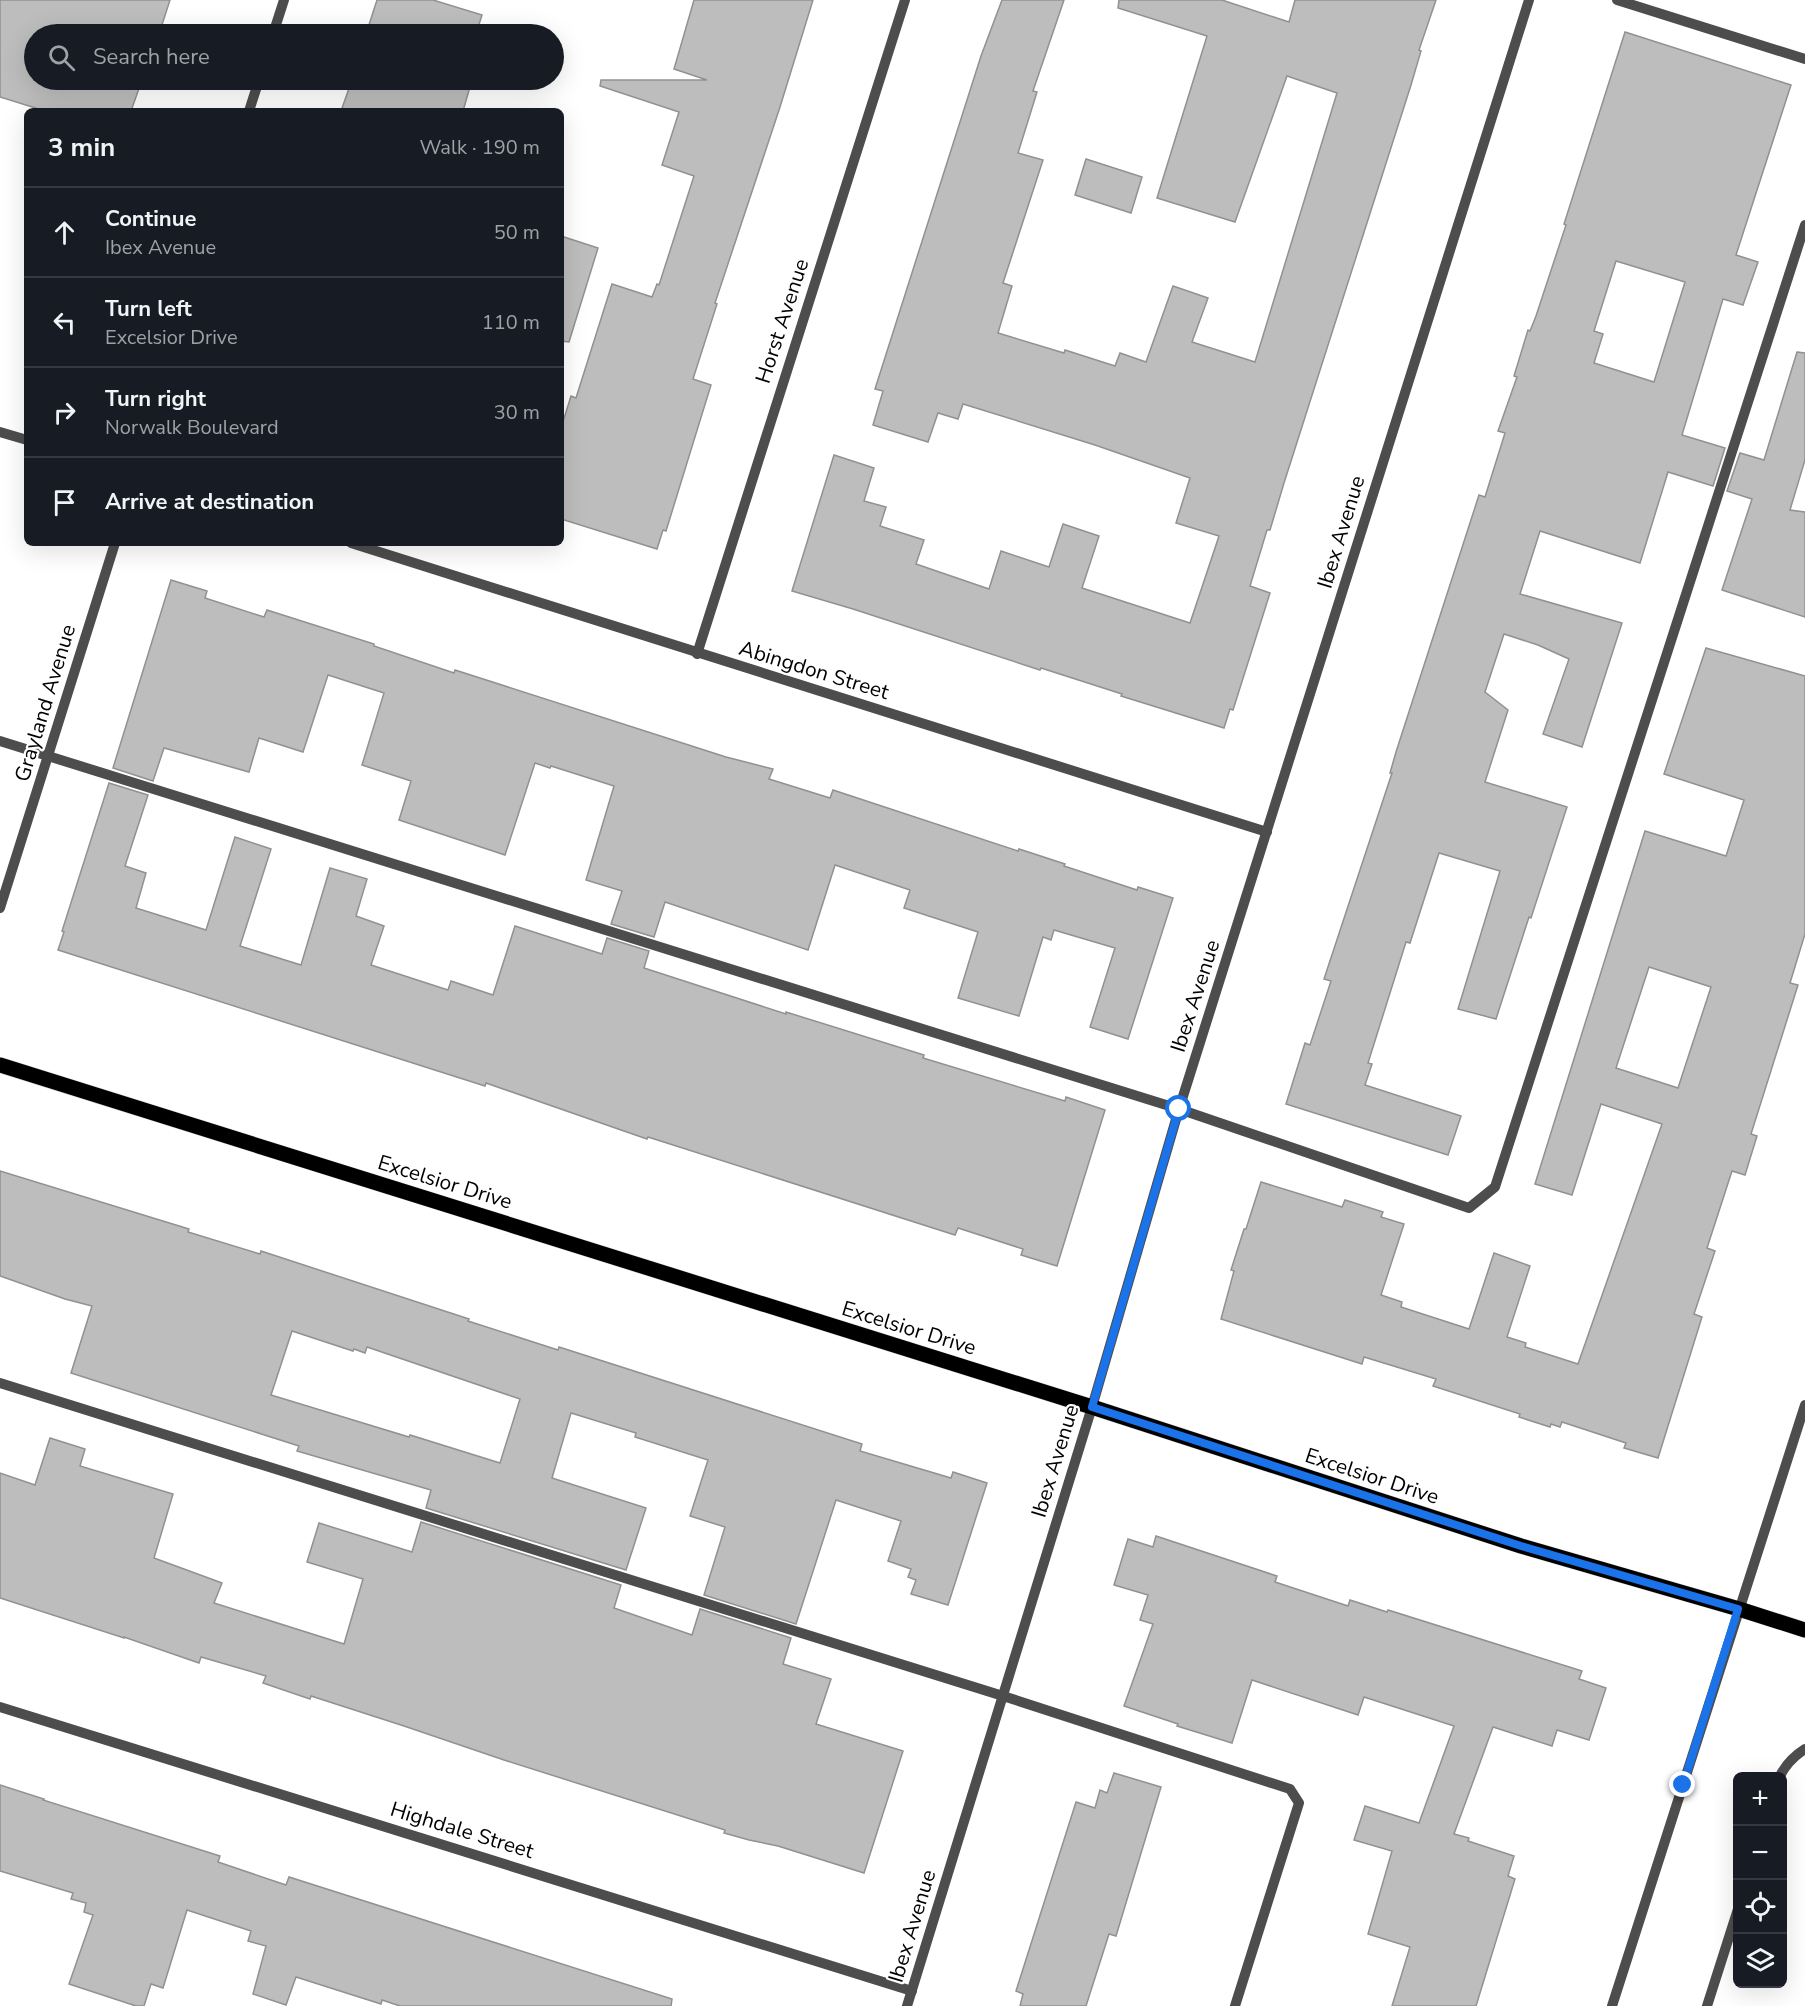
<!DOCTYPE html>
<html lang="en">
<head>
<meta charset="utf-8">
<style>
  :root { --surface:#171b24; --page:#20242c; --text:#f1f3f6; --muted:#9ea1a6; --line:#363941 }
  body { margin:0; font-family:"Nunito Sans",sans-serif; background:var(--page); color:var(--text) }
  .controls { position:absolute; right:18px; bottom:18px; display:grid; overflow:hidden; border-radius:9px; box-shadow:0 6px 24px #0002 }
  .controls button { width:54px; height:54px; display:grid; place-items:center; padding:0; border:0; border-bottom:2px solid var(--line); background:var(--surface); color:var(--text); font:30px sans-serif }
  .stop { position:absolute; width:18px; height:18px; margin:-14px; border:4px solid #1a73e8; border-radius:50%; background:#fff }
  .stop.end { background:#1a73e8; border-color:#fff; box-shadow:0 2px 6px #0008 }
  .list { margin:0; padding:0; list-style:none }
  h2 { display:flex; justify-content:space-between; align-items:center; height:78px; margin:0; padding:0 24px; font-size:26px }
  h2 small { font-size:20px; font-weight:400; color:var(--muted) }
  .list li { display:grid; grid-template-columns:39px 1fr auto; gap:18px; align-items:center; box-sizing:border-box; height:90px; padding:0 24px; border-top:2px solid var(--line) }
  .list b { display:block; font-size:22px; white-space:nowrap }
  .list p { margin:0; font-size:20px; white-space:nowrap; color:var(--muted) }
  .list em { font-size:20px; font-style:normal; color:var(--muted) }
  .icon { flex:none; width:33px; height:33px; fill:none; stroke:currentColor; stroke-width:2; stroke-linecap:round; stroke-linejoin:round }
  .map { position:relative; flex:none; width:1805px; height:2006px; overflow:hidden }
  .search { position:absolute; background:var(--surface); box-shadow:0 6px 24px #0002; left:24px; top:24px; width:540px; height:66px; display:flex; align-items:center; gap:15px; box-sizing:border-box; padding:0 21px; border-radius:33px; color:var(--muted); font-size:22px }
  .panel { position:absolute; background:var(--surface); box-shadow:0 6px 24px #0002; left:24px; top:108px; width:540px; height:438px; border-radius:9px }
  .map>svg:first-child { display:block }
  .building { fill:#bdbdbd; stroke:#919191; stroke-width:1.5; fill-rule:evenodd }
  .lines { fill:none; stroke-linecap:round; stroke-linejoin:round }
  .major-casing { stroke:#dbdbdb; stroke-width:16 }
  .minor { stroke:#4d4d4d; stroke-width:10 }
  .major { stroke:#000; stroke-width:15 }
  .route { stroke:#1a73e8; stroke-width:8 }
  .labels { text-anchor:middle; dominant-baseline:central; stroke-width:4.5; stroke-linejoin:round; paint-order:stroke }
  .street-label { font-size:21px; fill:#000; stroke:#fff }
</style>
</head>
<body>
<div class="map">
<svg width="1805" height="2006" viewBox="0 0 1805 2006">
  <rect width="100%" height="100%" fill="#fff"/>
  <g class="building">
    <path d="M0,0H170L159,34H34V80H142L131,111H45L0,97Z"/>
    <path d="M377,0H433L482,15L476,34H366Z"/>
    <path d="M694,0H813L780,107L715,303L717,304L693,379L711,385L666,531L663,530L657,549L561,519V428L571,396L576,398L612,284L652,297L657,284L659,285L694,176L662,165L679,112L600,86L601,80H707L674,69Z"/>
    <path d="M1002,0H1064L1033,91L1037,92L1018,153L1043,160L1003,283L1012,286L998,333L1064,353L1065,350L1115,366L1120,353L1146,362L1173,286L1208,298L1192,342L1255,362L1337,93L1287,76L1235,222L1157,198L1207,36L1118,8L1119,0H1222L1289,22L1295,0H1436L1419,50L1421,51L1411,85L1284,483L1270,530H1267L1250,586L1270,593L1233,710L1230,709L1224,728L1121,696L1122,694L1041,668L1040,670L853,609L792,591L834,455L874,468L864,501L886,507L880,526L924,540L916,564L989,589L1001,551L1049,567L1063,524L1099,536L1082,588L1190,623L1219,536L1176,523L1190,478L1095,445L963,404L958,419L938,413L928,442L873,425L883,391L875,389L981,56Z"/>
    <path d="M1625,32L1791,85L1736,255L1758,262L1743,305L1723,299L1682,435L1725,448L1713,486L1668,472L1640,563L1540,531L1520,594L1622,623L1582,747L1543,734L1569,659L1538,645L1504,634L1485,692L1508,710L1485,782L1567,807L1531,918L1529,917L1496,1019L1458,1009L1500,871L1439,853L1410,943L1406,942L1368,1063L1372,1064L1365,1085L1461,1116L1448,1155L1286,1104L1305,1043L1310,1045L1331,981L1324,979L1392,773H1390L1396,752L1479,495L1485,497L1505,433L1498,431L1517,377L1514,376L1528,330L1530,331L1536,316L1566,225L1564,224ZM1616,261L1685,282L1654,382L1594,363L1603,334L1594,331Z"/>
    <path d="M352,80H472L463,111H341Z"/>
    <path d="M1086,159L1142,177L1131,213L1075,195Z"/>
    <path d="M561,236L598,248L569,342L561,341Z"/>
    <path d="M1797,352L1805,353V460L1790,510L1805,512V617L1722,590L1752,499L1727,491L1740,453L1764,460Z"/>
    <path d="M171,580L207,591L205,598L264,617L267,610L374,644V646L454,673L455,670L726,757L773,769L769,779L830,798L833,790L1018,851L1019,849L1065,864L1064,866L1137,890L1138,887L1173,898L1128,1039L1090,1027L1115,948L1054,930L1051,940L1043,937L1019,1016L958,998L978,932L904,908L910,890L835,865L808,950L665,902L654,937L611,924L622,891L586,880L614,786L551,766L550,768L535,763L505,855L399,820L411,781L362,765L384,693L328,675L303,752L259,738L249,772L164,748L153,781L113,768Z"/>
    <path d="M1706,648L1805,676V934L1790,983L1798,985L1751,1134L1757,1136L1745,1175L1732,1171L1707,1248L1715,1251L1694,1314L1702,1317L1658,1458L1624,1448L1626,1443L1562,1422L1560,1427L1551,1424L1550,1427L1519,1417L1520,1414L1433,1386L1436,1379L1364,1357L1362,1364L1221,1319L1234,1271L1231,1270L1244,1229H1246L1261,1182L1342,1207L1345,1200L1383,1212L1381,1217L1404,1224L1381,1295L1402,1302L1401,1307L1469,1329L1494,1253L1530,1266L1507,1337L1526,1343L1525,1347L1578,1364L1662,1124L1601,1104L1572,1195L1535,1184L1645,831L1726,856L1744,800L1664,774ZM1649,967L1711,987L1678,1088L1616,1068Z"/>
    <path d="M109,783L148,795L125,866L146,873L136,908L206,930L235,837L271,849L240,946L301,965L330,868L367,879L356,916L384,926L371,965L448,990L451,981L493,995L515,926L602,954L607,938L649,951L644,968L786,1014V1012L924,1055L923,1058L1065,1101L1066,1097L1105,1110L1057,1266L1021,1255L1023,1249L958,1228L955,1235L648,1137L647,1139L486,1083L485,1086L58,950L64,932L62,931Z"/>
    <path d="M0,1171L189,1229L188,1232L260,1254L261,1251L469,1319L468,1321L558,1350L559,1347L862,1444L860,1451L951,1478L953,1472L987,1483L948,1605L911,1594L916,1580L908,1577L911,1569L888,1561L901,1521L836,1500L796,1624L704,1595L725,1527L690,1516L708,1460L635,1437L636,1433L571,1413L552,1478L646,1508L626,1570L426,1508L431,1490L297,1451L299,1446L71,1373L92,1306L65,1299L0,1276ZM292,1331L353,1351L354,1349L365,1353L367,1347L520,1399L500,1463L410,1435L409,1437L271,1395Z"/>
    <path d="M50,1438L85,1449L80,1466L173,1494L154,1558L222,1583L214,1603L344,1644L363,1579L307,1562L319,1523L412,1552L421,1522L621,1585L614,1608L692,1635L700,1609L791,1638L783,1664L831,1679L816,1724L903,1751L864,1873L778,1846L749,1840L724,1833L725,1830L504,1760L404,1726L311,1696L310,1699L263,1683L266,1676L201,1657L199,1663L124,1637V1638L0,1598V1473L35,1485Z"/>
    <path d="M1156,1536L1277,1576L1275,1582L1348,1606L1350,1600L1387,1612L1388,1610L1582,1671L1579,1679L1606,1688L1589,1740L1557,1730L1552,1746L1493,1727L1454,1834L1469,1838L1468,1841L1514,1856L1508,1876L1515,1879L1476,2006H1392L1410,1947L1368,1934L1392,1851L1354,1840L1365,1806L1419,1823L1454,1726L1364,1697L1358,1715L1252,1680L1232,1743L1177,1726L1178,1724L1124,1706L1153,1624L1140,1620L1148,1595L1114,1585L1128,1539L1153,1547Z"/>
    <path d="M1114,1773L1161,1787L1116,1936L1109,1934L1086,2006H1020L1023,1994L1016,1991L1076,1802L1095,1808L1100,1790L1107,1793Z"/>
    <path d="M0,1785L44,1799L43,1800L220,1856L218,1862L286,1885L289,1877L672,1999L671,2006H400L382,2000L381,2004L296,1977L286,2005L253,1994L266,1946L248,1941L251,1931L187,1910L163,1988L151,1984L144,2006H136L69,1984L93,1915L84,1912L86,1903L71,1899L73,1893L0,1871Z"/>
  </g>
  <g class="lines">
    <g class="major-casing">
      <path id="major" d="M0,1065L1092,1407L1521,1546L1739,1609L1805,1630"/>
    </g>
    <g class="minor">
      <path d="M1617,0L1805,59"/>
      <path d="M273,34L284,0"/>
      <path d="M249,111L259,80"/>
      <path d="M0,432L27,440"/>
      <path d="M351,543L1267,832"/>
      <path d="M697,654L905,0"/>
      <path d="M0,741L1179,1109L1469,1208L1495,1187L1805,225"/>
      <path d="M0,908L115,543"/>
      <path d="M0,1383L1003,1696L1290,1789L1299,1803L1235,2006"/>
      <path d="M0,1707L912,1991"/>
      <path d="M1780,1776C1786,1764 1794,1756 1805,1749"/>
      <path d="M907,2006L1092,1407L1179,1109L1529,0"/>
      <path d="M1612,2006L1805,1405"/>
      <path d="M1707,2006L1738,1909"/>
    </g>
    <use href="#major" class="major"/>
  </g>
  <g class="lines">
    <path class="route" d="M1179,1109L1092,1407L1521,1546L1738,1609L1683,1785"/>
  </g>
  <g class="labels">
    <g class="street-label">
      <text transform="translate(782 321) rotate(-72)">Horst Avenue</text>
      <text transform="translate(1341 532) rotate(-73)">Ibex Avenue</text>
      <text transform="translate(814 670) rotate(17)">Abingdon Street</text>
      <text transform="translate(45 703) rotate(-73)">Grayland Avenue</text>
      <text transform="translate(1195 996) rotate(-72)">Ibex Avenue</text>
      <text transform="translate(445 1182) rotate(17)">Excelsior Drive</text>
      <text transform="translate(909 1328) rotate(17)">Excelsior Drive</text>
      <text transform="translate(1055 1461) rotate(-73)">Ibex Avenue</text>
      <text transform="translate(1372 1476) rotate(18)">Excelsior Drive</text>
      <text transform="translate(462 1830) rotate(17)">Highdale Street</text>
      <text transform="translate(912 1926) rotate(-73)">Ibex Avenue</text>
    </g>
  </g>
</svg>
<div class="controls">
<button>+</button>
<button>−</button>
<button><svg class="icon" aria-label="locate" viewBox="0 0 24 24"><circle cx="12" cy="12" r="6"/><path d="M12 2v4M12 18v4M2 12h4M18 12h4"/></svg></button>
<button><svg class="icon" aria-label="layers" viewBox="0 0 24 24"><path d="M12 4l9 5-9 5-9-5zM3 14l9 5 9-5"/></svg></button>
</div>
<div class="stop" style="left:1179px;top:1109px"></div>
<div class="stop end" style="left:1683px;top:1785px"></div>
<div class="search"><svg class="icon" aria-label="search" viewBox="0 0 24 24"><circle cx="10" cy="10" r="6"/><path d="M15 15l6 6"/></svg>Search here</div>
<section class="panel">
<h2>3 min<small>Walk · 190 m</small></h2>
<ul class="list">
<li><svg class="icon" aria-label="ahead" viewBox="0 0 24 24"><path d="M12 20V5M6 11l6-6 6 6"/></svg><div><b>Continue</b><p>Ibex Avenue</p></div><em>50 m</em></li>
<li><svg class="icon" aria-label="left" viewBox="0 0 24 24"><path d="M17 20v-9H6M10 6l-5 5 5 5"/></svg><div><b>Turn left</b><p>Excelsior Drive</p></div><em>110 m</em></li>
<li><svg class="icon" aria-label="right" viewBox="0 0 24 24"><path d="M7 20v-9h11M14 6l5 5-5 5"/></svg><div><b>Turn right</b><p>Norwalk Boulevard</p></div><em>30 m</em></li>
<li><svg class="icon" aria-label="arrive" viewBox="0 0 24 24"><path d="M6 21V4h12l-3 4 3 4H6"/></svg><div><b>Arrive at destination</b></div></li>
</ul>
</section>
</div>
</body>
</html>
